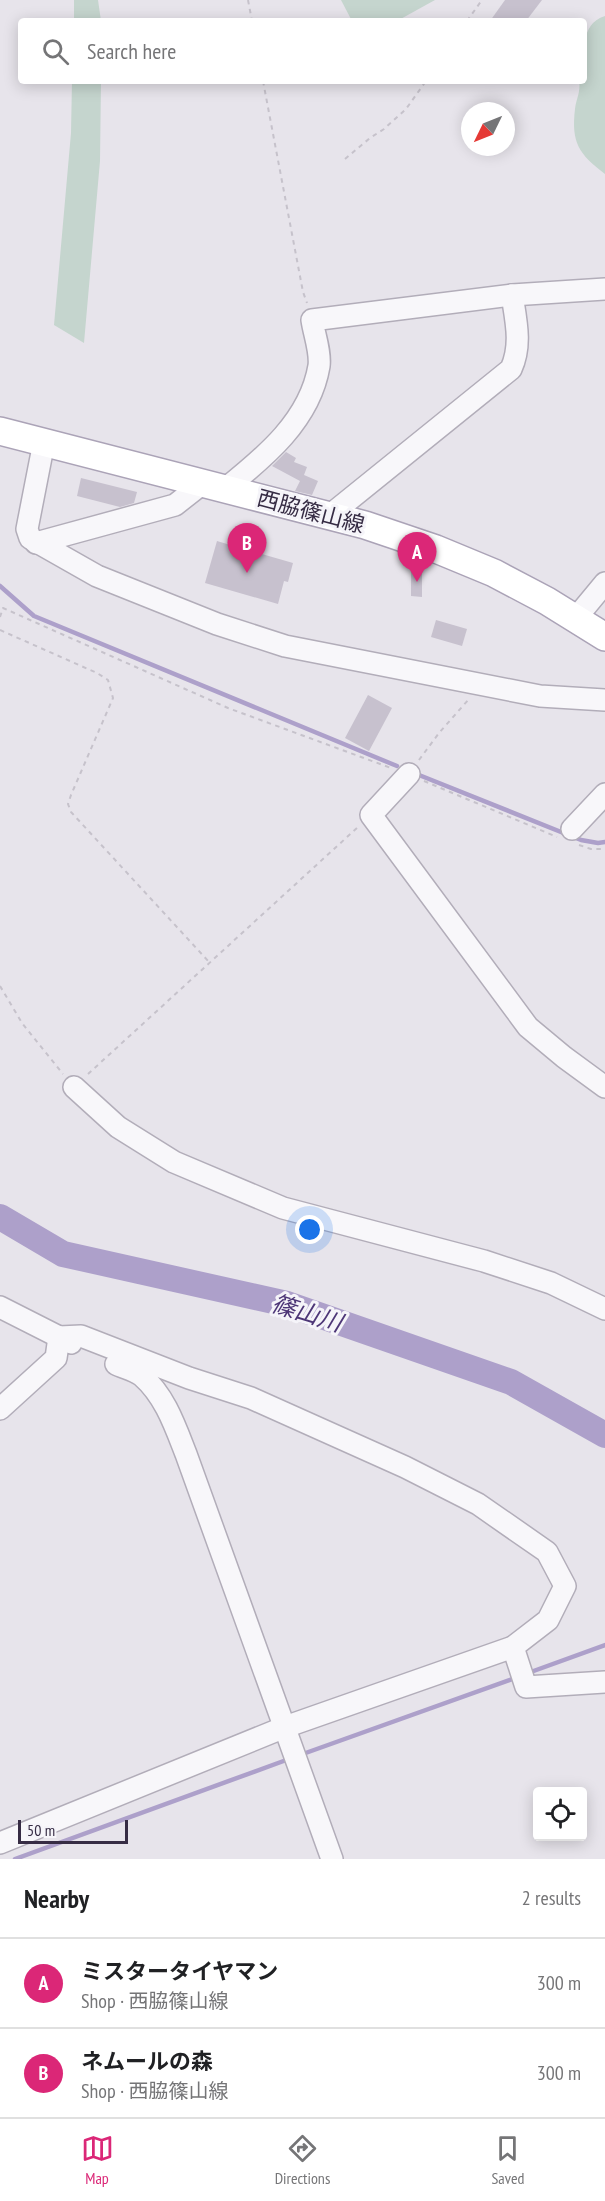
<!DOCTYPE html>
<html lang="en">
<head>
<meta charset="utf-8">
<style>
  :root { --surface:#fff; --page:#f2f2f2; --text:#202124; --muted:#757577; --line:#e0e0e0; --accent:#db2777 }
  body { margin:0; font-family:"PT Sans Narrow","Noto Sans JP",sans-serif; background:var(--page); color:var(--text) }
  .controls { position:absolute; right:18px; bottom:18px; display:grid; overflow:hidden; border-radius:6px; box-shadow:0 3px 15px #0003 }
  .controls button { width:54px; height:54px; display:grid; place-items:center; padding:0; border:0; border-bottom:2px solid var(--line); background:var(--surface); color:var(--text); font:30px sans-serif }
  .compass { position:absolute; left:461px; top:102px; width:54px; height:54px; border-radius:50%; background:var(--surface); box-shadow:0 3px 15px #0003; rotate:227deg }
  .scale { position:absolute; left:18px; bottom:15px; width:110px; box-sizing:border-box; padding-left:6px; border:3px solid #362c44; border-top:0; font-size:16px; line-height:21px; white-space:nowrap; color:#362c44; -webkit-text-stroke:4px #f5f4f9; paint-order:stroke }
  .you { position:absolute; left:310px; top:1230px; width:21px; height:21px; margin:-15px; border:4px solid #fff; border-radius:50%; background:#1a73e8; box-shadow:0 0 0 9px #1a73e833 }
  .badge { display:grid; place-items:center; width:39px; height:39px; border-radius:50%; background:var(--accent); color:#fff; font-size:20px; font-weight:700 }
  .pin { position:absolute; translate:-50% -50px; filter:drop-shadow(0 2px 3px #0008) }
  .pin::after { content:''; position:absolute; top:32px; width:21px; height:18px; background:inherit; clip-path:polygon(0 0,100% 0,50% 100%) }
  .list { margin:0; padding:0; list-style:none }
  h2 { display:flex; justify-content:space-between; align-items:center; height:78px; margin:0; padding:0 24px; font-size:26px }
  h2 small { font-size:20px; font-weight:400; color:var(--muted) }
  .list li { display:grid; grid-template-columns:39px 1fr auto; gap:18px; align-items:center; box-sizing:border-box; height:90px; padding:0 24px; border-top:2px solid var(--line) }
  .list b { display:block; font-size:22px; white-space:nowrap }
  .list p { margin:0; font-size:20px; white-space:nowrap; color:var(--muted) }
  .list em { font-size:20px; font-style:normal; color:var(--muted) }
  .icon { flex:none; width:33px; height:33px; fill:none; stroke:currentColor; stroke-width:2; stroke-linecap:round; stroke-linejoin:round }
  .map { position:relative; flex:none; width:605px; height:1859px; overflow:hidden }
  .search { position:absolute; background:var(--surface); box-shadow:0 3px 15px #0003; left:18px; right:18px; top:18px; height:66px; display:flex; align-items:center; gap:15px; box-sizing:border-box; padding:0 21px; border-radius:6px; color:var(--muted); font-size:22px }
  .sheet { height:258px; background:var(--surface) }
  nav { display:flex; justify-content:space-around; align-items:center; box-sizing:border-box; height:84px; border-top:2px solid var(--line); background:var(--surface); font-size:16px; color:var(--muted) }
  nav a { display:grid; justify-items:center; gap:3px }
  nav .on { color:var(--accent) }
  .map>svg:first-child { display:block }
  .green { fill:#c5d5ce }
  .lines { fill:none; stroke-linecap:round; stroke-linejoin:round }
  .stream { stroke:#ada0ca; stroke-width:4.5 }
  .river { stroke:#ada0ca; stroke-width:26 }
  .building { fill:#c7c1ce }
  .minor-casing { stroke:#b2adb9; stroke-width:24 }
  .major-casing { stroke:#aba3b7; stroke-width:30 }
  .path { stroke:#c6c2cb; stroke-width:2; stroke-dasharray:4.5 4.5; stroke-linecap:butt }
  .minor { stroke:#f8f7fa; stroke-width:21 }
  .major { stroke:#fff; stroke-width:27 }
  .labels { text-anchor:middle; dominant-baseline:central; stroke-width:6; stroke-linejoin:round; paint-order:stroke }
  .street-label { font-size:22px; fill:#362c44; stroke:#f5f4f9 }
  .water-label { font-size:24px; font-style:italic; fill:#4d3677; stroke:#f5f4f9 }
</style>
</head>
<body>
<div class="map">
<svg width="605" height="1859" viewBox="0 0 605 1859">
  <rect width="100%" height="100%" fill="#e7e4eb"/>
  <g class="green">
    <path d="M74,0H98L101,21H74Z"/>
    <path d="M341,0H435L397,21H352Z"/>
    <path d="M605,16V174C579,154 571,143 575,109C576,99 581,92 579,81H584C584,59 578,24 605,16Z"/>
    <path d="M72,81H101L100,161L84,343L54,325L71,133Z"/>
  </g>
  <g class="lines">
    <g class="stream">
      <path d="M0,586L34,616L397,766"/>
      <path d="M414,773L581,840L598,843L605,842"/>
      <path d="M528,1673L605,1645"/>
      <path d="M300,1755L518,1677"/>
      <path d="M15,1859L289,1759"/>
    </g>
    <path class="river" d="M0,1217L63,1254L287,1304L511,1382L605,1435"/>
  </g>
  <g class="building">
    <path d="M505,0H542L526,21H490Z"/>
    <path d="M286,452L296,458L294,462L307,467L304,475L318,481L312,495L295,491L300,481L272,466Z"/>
    <path d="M81,478L137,492L134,503L120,507L77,496Z"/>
    <path d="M240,536L254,540L251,551L293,563L288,582L284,581L278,604L205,583L217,541L237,547Z"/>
    <path d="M411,569H422V597L411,596Z"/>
    <path d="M436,620L467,629L462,646L431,637Z"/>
    <path d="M368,695L392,708L369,751L345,738Z"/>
  </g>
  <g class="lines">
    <g class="minor-casing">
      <g id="minor">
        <path d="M44,442L27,529L30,538L97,576L217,624L285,646L540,696L605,700"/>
        <path d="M225,489C265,457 310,420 319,366C321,352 314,334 312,320L512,295L605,289"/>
        <path d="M329,516L511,369C522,345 516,321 512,295"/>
        <path d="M36,543L175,505L203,483"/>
        <path d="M576,618L605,583"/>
        <path d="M409,774L371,815L528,1027L564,1057L605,1087"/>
        <path d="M572,829L605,794"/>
        <path d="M74,1087L118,1127L174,1162L283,1208L484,1261L551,1283L605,1309"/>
        <path d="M0,1307L71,1343"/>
        <path d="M116,1364C124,1368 135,1370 142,1376C165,1396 175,1426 186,1454L332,1859"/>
        <path d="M0,1409L56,1358L59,1337"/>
        <path d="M513,1647L526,1687L605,1682"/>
        <path d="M0,1843L285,1727L513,1647L548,1620L565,1586L547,1552L478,1504L405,1467L251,1398L189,1378L81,1336L59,1337"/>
      </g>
    </g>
    <g class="major-casing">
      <path id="major" d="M0,431L365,525L436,549L494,573L547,601L605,637"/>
    </g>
    <g class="path">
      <path d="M248,0L252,21"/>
      <path d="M467,21L482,0"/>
      <path d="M263,81L303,292L307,303"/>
      <path d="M345,159L370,138L384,129L406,109L426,81"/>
      <path d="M0,617L3,608L228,708L391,768"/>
      <path d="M0,630L97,673L108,680L113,698L71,795L68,804L71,812L210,963"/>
      <path d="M419,760L439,733L469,699"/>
      <path d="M424,781L557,837"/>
      <path d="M579,845L591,849H605"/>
      <path d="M0,986L22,1023L63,1074"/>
      <path d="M88,1074L358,827"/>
    </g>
    <use href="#minor" class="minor"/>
    <use href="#major" class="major"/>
  </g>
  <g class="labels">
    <g class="street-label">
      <text transform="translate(311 511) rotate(15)">西脇篠山線</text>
    </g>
    <g class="water-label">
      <text transform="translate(307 1313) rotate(17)">篠山川</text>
    </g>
  </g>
</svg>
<div class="controls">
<button><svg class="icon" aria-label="locate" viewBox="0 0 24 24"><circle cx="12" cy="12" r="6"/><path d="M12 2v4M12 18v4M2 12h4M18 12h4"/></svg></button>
</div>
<svg class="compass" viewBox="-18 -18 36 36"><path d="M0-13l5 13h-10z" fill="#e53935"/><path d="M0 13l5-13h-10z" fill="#757577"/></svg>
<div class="scale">50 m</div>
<div class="you"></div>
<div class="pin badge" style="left:417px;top:582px">A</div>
<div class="pin badge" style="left:247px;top:573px">B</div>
<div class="search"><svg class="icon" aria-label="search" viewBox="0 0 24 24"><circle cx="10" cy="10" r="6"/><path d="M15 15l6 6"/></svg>Search here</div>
</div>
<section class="sheet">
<h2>Nearby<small>2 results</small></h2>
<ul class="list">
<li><span class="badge">A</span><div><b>ミスタータイヤマン</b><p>Shop · 西脇篠山線</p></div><em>300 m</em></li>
<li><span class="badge">B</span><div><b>ネムールの森</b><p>Shop · 西脇篠山線</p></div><em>300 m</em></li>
</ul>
</section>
<nav>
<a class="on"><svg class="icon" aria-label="map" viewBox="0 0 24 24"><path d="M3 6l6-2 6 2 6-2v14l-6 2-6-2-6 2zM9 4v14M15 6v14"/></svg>Map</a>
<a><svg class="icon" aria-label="directions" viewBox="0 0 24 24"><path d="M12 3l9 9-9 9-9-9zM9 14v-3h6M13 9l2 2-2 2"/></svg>Directions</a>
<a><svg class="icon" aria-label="saved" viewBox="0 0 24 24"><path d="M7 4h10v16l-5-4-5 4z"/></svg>Saved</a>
</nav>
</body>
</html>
